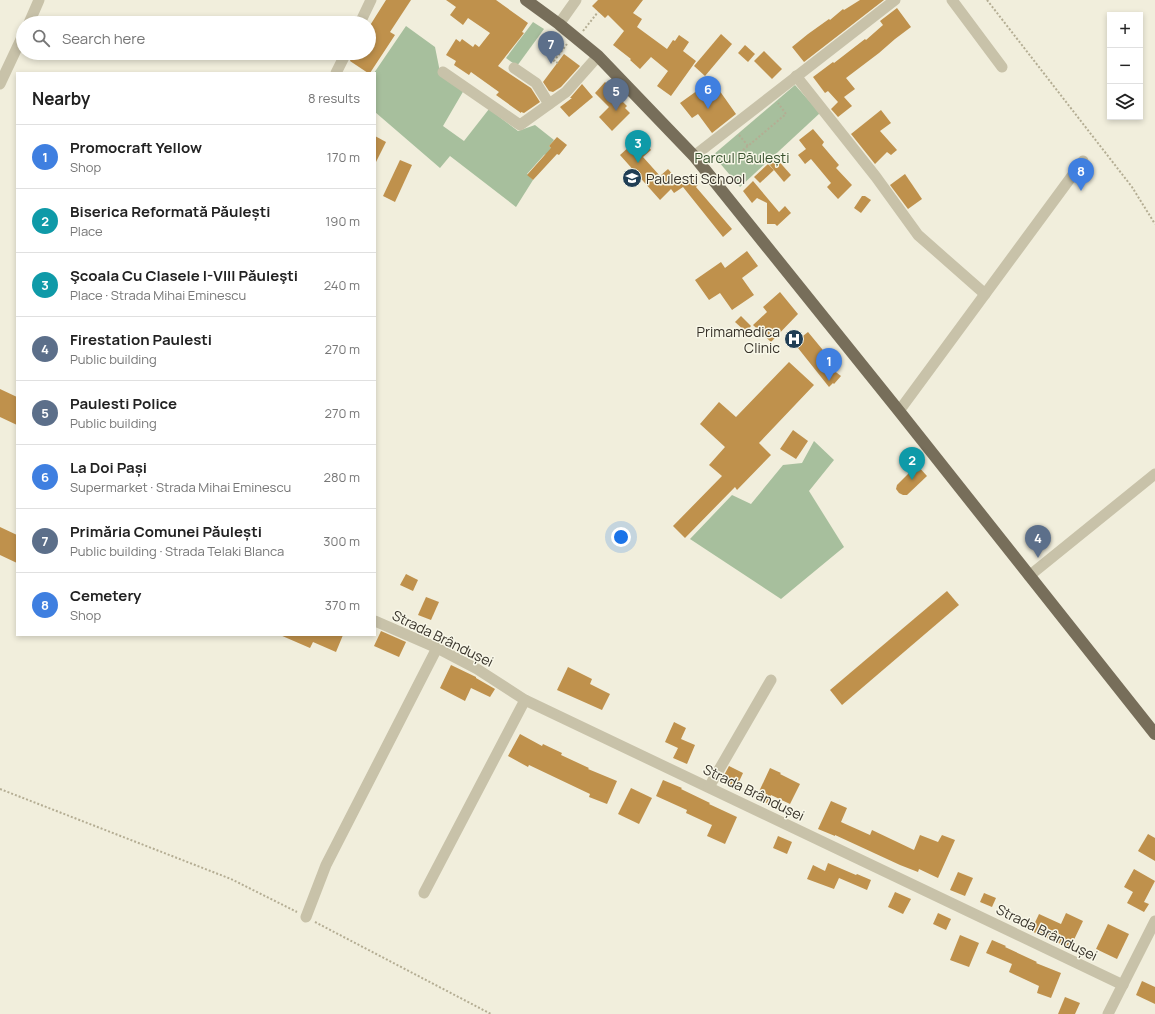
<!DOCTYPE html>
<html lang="en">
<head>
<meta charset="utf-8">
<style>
  :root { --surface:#fff; --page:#f6f6f6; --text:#222; --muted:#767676; --line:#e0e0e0; --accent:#203e55 }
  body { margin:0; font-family:Manrope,sans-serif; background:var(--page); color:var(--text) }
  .controls { position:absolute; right:12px; top:12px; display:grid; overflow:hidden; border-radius:0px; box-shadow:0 2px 6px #0003 }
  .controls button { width:36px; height:36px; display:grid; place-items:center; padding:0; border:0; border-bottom:1px solid var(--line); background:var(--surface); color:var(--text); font:20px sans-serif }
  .you { position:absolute; left:621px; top:537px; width:14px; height:14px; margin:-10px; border:3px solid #fff; border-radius:50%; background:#1a73e8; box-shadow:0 0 0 6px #1a73e833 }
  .badge { display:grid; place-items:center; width:26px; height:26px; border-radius:50%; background:var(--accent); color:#fff; font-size:13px; font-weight:700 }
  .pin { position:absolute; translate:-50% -33px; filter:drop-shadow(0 1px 2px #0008) }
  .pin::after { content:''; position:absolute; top:21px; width:14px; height:12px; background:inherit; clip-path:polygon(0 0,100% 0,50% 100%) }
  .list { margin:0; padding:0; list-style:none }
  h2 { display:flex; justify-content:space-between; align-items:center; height:52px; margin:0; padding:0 16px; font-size:17px }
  h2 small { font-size:13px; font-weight:400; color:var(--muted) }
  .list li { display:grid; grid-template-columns:26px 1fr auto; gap:12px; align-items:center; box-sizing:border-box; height:64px; padding:0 16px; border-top:1px solid var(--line) }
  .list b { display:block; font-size:15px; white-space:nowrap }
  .list p { margin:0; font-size:13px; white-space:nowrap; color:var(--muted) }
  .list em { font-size:13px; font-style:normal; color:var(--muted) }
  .icon { flex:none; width:22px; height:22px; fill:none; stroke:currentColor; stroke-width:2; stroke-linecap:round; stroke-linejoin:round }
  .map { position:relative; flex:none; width:1155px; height:1014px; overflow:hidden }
  .search { position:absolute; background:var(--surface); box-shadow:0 2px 6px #0003; left:16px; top:16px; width:360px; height:44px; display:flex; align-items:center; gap:10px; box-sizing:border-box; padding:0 14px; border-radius:22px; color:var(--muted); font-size:15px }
  .panel { position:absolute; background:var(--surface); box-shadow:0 2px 6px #0003; left:16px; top:72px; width:360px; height:564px; border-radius:0px }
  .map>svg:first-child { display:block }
  .green { fill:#a7bf9d }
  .building { fill:#bf914c }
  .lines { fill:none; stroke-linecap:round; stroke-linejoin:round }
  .path { stroke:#b4ad93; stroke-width:2; stroke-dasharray:2 2; stroke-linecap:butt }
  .minor { stroke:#c8c2a9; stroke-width:11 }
  .major { stroke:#776e5a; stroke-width:12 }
  .labels { text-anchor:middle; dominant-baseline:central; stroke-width:3; stroke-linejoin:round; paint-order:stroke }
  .park-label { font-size:14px; fill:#38522e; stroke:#f8f7e8 }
  .poi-label { font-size:14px; fill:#363128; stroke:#f8f7e8; text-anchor:start }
  .street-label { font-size:14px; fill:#363128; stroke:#f8f7e8 }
</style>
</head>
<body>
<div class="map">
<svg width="1155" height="1014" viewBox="0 0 1155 1014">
  <rect width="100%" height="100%" fill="#f1eedc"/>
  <g class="green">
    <path d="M533,22L544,29L517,66L506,58Z"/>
    <path d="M406,26L435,47L440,72L464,90L443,126L464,141L489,109L518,131L535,125L554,140L549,146L554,151L544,155L527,174L533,180L516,207L450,156L440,168L375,112L374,73Z"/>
    <path d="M795,85L820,113L740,187L713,155Z"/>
    <path d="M814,441L834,460L809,491L844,547L781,599L690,539L732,495L751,504L783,465L802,463Z"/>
  </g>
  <g class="building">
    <path d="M386,0H411L390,32L395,35L370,73H368L350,61L353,53H369V27Z"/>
    <path d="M446,0H496L528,23L522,32L524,33L498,66L531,88L540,102L524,113L521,112V113L496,95L499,92L471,72L469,75L454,65L456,61L446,55L456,39L460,42L462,39L473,47L475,44L479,47L490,33L468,18L463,25L450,15L456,7Z"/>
    <path d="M598,0H643L633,13L642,19L637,27L667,49L673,40L675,41L679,35L689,42L683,51L696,61L671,96L657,86L668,71L651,57L640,69L630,60L631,59L613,45L624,31L608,15L605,18L592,6Z"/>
    <path d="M860,0H884L804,62L792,47L808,34L829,19L830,20L843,9L844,10Z"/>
    <path d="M897,8L911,27L895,39L879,53L846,78L855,89L844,97L852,106L838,117L831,109L838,102L828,91L825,93L813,77L833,62L834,63L865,39L866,40L883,25L880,21Z"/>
    <path d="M721,34L732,44L705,76L694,66Z"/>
    <path d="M745,45L755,54L748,62L738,53Z"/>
    <path d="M764,51L782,69L772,79L754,61Z"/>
    <path d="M564,54L580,66L561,87L553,92L549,91L543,82Z"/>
    <path d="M712,80L736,114L712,133L698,114L692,118L680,103Z"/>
    <path d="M605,82L617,92L615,94L627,106L625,108L630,113L612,131L599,117L609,107L595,93Z"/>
    <path d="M582,84L593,97L569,117L560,107L572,98H570Z"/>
    <path d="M881,110L891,123L880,131L897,150L891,155L887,152L875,164L851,134Z"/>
    <path d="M813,129L824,142L822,145L839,165L836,168L852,185L838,199L827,187L831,183L811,159L805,164L798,155L806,149L799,140Z"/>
    <path d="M375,136L386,142L375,164Z"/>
    <path d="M557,137L567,145L559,155L557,154L533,180L527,175L551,148L549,146Z"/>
    <path d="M640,137L651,150L643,157L660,176L668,169L683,186L681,184L690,176L698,185L696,187L732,229L723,237L683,187L674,193L671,189L660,200L620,155Z"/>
    <path d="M776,158L791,175L784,182L769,164Z"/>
    <path d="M400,160L412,165L395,202L383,196Z"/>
    <path d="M768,164L774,170L760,183L754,177Z"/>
    <path d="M905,174L922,199L908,209L890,185Z"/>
    <path d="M753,181L779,212L785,206L791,213L777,226L775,224H767V203L757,198L752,203L743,191Z"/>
    <path d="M862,196H865L871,200L861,213L854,208Z"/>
    <path d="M747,251L758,266L742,278L754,295L732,310L720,293L709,300L695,280L721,262L725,268Z"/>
    <path d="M780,292L798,314L771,342L753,325L767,312L763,307Z"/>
    <path d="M741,316L751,326L746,332L735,322Z"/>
    <path d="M808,332L827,355L820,360L841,376L834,384L833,383L829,387L794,343Z"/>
    <path d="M789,362L814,385L759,443L771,455L737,490L735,487L685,538L673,526L722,476L709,465L725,447L700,424L719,402L736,417Z"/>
    <path d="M0,389L17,397V425L0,417Z"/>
    <path d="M793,430L808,441L796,459L780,449Z"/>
    <path d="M917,465L927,476L907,495H903L899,493L896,489L897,485Z"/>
    <path d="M0,527L17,535V563L0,555Z"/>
    <path d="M406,574L418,580L413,591L400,585Z"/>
    <path d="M947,591L959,605L842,705L830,690Z"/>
    <path d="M426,597L439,602L431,620L418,615Z"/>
    <path d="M381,631L406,642L399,657L374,646Z"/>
    <path d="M280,635H343L336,652L313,642L310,648Z"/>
    <path d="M451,665L476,677V678L495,689L490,697L471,688L465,701L440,688Z"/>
    <path d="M568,667L592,679L590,684L610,694L602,710L557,690Z"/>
    <path d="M674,722L686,728L681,739L695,745L687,764L673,758L678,748L665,742Z"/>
    <path d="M520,734L542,746L543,744L562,753L561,755L589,768L588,769L617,781L607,804L589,797L590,794L529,765L528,767L508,756Z"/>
    <path d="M729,766L743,773L736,788L721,781Z"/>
    <path d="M770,768L781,773L780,774L800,784L790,804L771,795L767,803L756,798Z"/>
    <path d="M663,780L682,788L681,789L710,803L709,804L737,817L725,844L707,836L712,825L686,813L687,810L656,796Z"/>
    <path d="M631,788L652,798L639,824L618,814Z"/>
    <path d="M831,801L847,808L841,822L870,835L872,830L914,850L920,835L938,842L942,835L955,840L938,878L919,869L918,872L900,865L835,835V836L818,829Z"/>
    <path d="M1148,834L1155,838V861L1138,851Z"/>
    <path d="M778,836L792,842L787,854L773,848Z"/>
    <path d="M828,863L856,875L857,874L871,880L867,890L839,878L834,889L807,879L813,865L825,871Z"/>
    <path d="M1134,869L1155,881L1144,902L1149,904L1144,912L1127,903L1133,892L1124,887Z"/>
    <path d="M958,872L973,878L965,896L950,890Z"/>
    <path d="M895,892L911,899L903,914L888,907Z"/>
    <path d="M984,893L996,898L992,907L980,902Z"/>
    <path d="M938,913L951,919L946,930L933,924Z"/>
    <path d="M1066,913L1083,921L1070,948L1031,931L1039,914L1061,924Z"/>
    <path d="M1108,924L1129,934L1117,959L1096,949Z"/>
    <path d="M960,935L979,943L969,967L950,960Z"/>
    <path d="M992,940L1006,946L1005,947L1037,962L1036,963L1061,973L1051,998L1037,993L1039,986L1009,972L1012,964L986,953Z"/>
    <path d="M1142,981L1155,987V1004L1136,995Z"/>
    <path d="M1065,997L1080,1003L1075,1014H1058Z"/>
  </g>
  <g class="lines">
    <g class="path">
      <path d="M987,0L1132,187L1155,224"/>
      <path d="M583,31L598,12"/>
      <path d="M558,63L554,61L567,44"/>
      <path d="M739,135L748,146L786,114L778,103"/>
      <path d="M734,154L736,156L748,146"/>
      <path d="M0,789L231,879L297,912"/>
      <path d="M315,922L491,1014"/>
    </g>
    <g class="minor">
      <path d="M952,0L1002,67"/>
      <path d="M29,23L39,0"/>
      <path d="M360,23L371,0"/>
      <path d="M559,24L576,0"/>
      <path d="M514,68L536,83L549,104"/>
      <path d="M443,72L520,125L566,92L598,56"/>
      <path d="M336,73L346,53"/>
      <path d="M796,76L876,177L918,235L985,294"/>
      <path d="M0,84L23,35"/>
      <path d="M694,156L895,0"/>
      <path d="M899,411L1083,161"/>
      <path d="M1029,576L1155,474"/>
      <path d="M375,621L437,648L477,669L525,700L1123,985"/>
      <path d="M709,787L771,680"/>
      <path d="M424,893L525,700"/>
      <path d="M306,917L326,865L437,648"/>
      <path d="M1108,1014L1155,921"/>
    </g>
    <path class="major" d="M526,0L559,24L598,56L694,156L899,411L1155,734"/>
  </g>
  <defs>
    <g id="school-disc" transform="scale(1)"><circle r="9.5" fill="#203e55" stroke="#f8f7e8"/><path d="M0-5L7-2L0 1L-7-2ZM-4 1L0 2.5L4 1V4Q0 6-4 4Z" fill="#fff"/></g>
    <g id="hospital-disc" transform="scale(1)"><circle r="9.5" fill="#203e55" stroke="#f8f7e8"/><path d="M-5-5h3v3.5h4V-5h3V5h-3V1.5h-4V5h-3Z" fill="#fff"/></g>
  </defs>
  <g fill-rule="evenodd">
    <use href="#school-disc" x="632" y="178"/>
    <use href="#hospital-disc" x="794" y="339"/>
  </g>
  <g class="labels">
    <g class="park-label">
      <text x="742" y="157">Parcul Păulești</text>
    </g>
    <g class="poi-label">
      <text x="646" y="178">Paulesti School</text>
      <text x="780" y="331" text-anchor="end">Primamedica<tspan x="780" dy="16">Clinic</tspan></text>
    </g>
    <g class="street-label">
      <text transform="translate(443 638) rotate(26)">Strada Brândușei</text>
      <text transform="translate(754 792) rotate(26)">Strada Brândușei</text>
      <text transform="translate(1047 932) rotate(26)">Strada Brândușei</text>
    </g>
  </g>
</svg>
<div class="controls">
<button>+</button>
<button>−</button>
<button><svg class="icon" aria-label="layers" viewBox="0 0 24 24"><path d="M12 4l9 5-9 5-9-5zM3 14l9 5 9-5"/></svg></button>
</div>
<div class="you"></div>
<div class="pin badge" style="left:829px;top:381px;background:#3f7fe0">1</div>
<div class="pin badge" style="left:912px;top:480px;background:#0f9aa8">2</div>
<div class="pin badge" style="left:638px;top:163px;background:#0f9aa8">3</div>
<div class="pin badge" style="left:1038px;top:558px;background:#5c6f8a">4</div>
<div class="pin badge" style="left:616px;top:111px;background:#5c6f8a">5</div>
<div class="pin badge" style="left:708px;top:109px;background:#3f7fe0">6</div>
<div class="pin badge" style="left:551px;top:64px;background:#5c6f8a">7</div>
<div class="pin badge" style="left:1081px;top:191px;background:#3f7fe0">8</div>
<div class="search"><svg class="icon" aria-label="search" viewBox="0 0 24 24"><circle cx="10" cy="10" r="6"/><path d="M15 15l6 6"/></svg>Search here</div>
<section class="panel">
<h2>Nearby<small>8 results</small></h2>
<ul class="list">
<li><span class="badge" style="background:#3f7fe0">1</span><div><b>Promocraft Yellow</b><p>Shop</p></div><em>170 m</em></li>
<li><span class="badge" style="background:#0f9aa8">2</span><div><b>Biserica Reformată Păulești</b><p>Place</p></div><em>190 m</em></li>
<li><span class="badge" style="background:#0f9aa8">3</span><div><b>Şcoala Cu Clasele I-VIII Păuleşti</b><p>Place · Strada Mihai Eminescu</p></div><em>240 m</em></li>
<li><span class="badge" style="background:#5c6f8a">4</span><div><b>Firestation Paulesti</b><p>Public building</p></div><em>270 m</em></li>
<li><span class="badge" style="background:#5c6f8a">5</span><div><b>Paulesti Police</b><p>Public building</p></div><em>270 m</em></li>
<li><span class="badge" style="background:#3f7fe0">6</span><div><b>La Doi Pași</b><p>Supermarket · Strada Mihai Eminescu</p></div><em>280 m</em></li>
<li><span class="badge" style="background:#5c6f8a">7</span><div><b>Primăria Comunei Păulești</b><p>Public building · Strada Telaki Blanca</p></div><em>300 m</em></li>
<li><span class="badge" style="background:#3f7fe0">8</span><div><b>Cemetery</b><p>Shop</p></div><em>370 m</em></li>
</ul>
</section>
</div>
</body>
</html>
